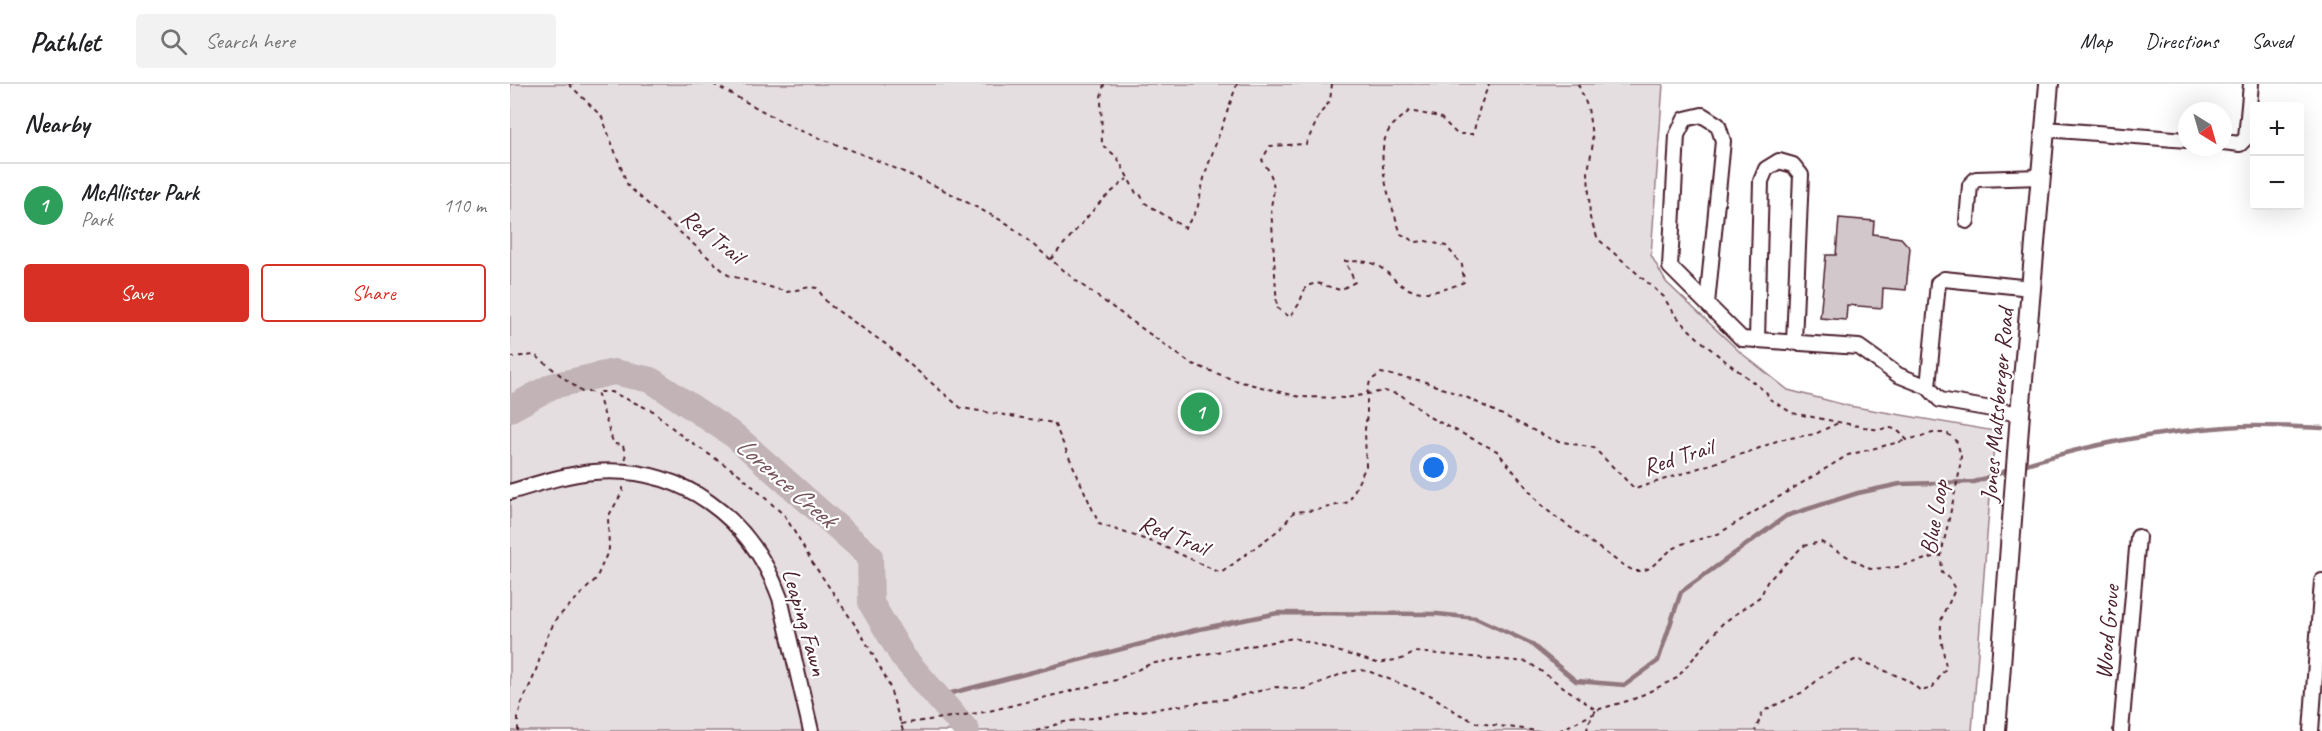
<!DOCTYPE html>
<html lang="en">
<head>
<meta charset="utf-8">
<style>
  :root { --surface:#fff; --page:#f2f2f2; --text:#202124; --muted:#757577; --line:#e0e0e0; --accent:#d93025 }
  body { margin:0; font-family:Caveat,sans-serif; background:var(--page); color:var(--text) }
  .controls { position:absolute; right:18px; top:18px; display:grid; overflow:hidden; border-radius:6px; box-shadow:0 6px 24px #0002 }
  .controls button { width:54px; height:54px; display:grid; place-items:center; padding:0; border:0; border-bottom:2px solid var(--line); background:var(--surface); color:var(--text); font:30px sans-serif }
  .compass { position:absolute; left:1668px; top:18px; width:54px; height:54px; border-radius:50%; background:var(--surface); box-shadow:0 6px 24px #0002; rotate:143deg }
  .you { position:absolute; left:924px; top:384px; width:21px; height:21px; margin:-15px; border:4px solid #fff; border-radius:50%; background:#1a73e8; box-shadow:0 0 0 9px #1a73e833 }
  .badge { display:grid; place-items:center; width:39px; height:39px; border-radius:50%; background:var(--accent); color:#fff; font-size:20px; font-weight:700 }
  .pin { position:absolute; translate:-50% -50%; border:3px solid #fff; box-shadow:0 2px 6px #0006 }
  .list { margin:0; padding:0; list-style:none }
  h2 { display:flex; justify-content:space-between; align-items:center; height:78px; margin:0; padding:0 24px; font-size:26px }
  h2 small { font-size:20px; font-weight:400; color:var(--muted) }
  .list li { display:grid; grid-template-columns:39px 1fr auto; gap:18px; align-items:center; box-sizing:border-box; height:84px; padding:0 24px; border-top:2px solid var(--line) }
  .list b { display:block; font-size:22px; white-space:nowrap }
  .list p { margin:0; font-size:20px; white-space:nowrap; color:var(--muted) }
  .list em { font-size:20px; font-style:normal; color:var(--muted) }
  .actions { display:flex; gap:12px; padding:18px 24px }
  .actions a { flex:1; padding:14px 0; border:2px solid var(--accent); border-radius:6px; text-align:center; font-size:21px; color:var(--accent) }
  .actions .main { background:var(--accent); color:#fff }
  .icon { flex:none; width:33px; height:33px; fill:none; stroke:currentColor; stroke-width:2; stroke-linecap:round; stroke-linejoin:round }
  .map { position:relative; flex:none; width:1812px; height:647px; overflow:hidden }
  header { display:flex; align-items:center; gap:36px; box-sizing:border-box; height:84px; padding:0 30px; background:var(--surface); border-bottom:2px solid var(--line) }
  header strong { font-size:28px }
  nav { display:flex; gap:33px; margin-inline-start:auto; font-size:21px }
  .search { width:420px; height:54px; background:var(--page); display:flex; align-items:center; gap:15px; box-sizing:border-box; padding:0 21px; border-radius:6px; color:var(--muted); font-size:22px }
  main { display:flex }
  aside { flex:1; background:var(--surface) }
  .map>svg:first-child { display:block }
  .green { fill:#e5dee0; stroke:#987e86; stroke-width:1.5 }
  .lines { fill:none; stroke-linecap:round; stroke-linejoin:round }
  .stream { stroke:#91787e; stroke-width:4.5 }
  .river { stroke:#c1b3b6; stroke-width:26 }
  .building { fill:#d2c7cb; stroke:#4a1f2b; stroke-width:1.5 }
  .minor-casing { stroke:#4a1f2b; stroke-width:18 }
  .major-casing { stroke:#4a1f2b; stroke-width:22 }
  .path { stroke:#4a1f2b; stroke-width:2; stroke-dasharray:4.5 4.5; stroke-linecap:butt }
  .minor { stroke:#fff; stroke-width:14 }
  .major { stroke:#fff; stroke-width:18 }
  .labels { text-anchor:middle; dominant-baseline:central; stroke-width:4.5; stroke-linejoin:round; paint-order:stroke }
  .street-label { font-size:24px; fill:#4a1f2b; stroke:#fff }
  .water-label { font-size:26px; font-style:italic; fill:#74535c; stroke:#fff }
</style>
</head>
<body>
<header>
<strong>Pathlet</strong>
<div class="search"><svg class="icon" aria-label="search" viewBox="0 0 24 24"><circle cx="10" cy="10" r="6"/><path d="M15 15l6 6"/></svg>Search here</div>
<nav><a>Map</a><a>Directions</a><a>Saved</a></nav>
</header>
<main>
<aside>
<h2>Nearby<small></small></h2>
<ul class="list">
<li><span class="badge" style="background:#2e9e5b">1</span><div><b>McAllister Park</b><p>Park</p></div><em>110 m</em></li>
</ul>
<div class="actions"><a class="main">Save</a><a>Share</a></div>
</aside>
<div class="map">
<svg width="1812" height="647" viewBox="0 0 1812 647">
  <rect width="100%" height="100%" fill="#fff"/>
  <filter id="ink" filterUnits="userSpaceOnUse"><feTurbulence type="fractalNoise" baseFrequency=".0167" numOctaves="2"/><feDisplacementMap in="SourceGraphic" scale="12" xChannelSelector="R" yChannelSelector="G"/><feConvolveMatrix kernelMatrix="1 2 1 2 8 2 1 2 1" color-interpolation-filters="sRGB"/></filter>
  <g filter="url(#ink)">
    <path class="green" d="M0,0H1153L1141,171L1156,198L1230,268L1278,306L1339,322L1485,347L1462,647H0Z"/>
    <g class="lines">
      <g class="stream">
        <path d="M1510,382C1576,361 1646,348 1716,343C1747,340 1780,343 1812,344"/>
        <path d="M426,613L685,546L768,529L927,530L966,534L1020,559L1066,597L1115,601L1148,577L1171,508L1276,432L1348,409L1390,400L1464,398L1502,385"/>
      </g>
      <path class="river" d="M0,325L42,302L104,288L141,296L225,352L360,472L361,519L393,573L457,647"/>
    </g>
    <path class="building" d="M1329,134L1364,137L1363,150L1391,154L1400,164L1396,206L1373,204L1372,224L1337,221L1336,236L1310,234L1316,171H1326Z"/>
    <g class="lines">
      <g class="minor-casing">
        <g id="minor">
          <path d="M1535,45L1677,56"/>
          <path d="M1713,58L1730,60L1736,54L1741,0"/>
          <path d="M1457,137L1460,101L1466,95L1531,93"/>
          <path d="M1197,220L1213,57L1208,41L1192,31L1175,35L1167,51L1160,183L1232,255L1349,263L1388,291L1418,303L1430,316L1510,330"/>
          <path d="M1247,256L1251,97L1256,85L1269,77L1283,81L1291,91L1284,258"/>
          <path d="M1418,303L1428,199L1434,195L1521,204"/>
          <path d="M0,408C27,400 56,390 84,388C172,381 241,434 270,514L301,647"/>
          <path d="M1611,647L1628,453"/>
          <path d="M1801,647L1812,497"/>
        </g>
      </g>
      <g class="major-casing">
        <path id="major" d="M1486,647L1510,330L1539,0"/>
      </g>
      <g class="path">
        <path d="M59,0L92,33L118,102L218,191L277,208L300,203L307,204L318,220L377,261L451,324L544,339L589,440L646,459L711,489L770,445L784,428L807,426L839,418L856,382L855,345L857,330V310L860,297L871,289L913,297L958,314L1043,356L1084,364L1125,405L1247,365L1269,356L1305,350L1330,338"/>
        <path d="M203,0L284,44L364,75L430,104L498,140L569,199L680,279L724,296L790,313L836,314L874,307L891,311L921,334L987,367L1030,420L1043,431L1110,479L1124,487H1132L1140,484L1161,466L1172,460L1208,450L1338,371L1397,356"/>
        <path d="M594,0L591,13L592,61L607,73L626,109L630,110L635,119L675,144L687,126L695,90L727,0"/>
        <path d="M822,0L820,17L810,30L796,60L760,62L752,76C764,94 766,101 761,122L767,224L780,233L789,220L796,202L807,199L830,206L845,198L835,177C844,178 856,176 864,180C874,184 881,193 890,200C909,215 935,206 954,198L952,181L936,162L916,157L905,158L891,150C882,122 860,68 882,42C887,37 894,32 899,27L930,33L947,50H963L970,23L979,0"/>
        <path d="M1068,0L1078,24L1083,59L1078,87L1080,134L1088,155L1154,213C1172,249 1225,283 1257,309L1258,314L1282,329L1369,346C1383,341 1388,346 1397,356L1423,349H1437L1447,358L1451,372L1449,390L1431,471L1432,489L1437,491L1445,505C1442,513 1439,519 1435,526C1426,542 1434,567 1436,584L1422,604L1411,607L1397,596L1347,575L1312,592L1295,607L1253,627L1245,647"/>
        <path d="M541,175L592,116L617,95"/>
        <path d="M0,273L25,271L72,308H86"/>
        <path d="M116,375L113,361L104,360L102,355L87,308H101L143,327L174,354L229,390L275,432L302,478L352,551L378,598L393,647"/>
        <path d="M391,640L475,628L606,596L640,580L784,554L867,579L892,575L906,568L1018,578L1086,626L1124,615L1167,594L1212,540L1251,512L1257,498L1293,462L1311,458L1360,485L1387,483L1431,471"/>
        <path d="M8,647V634L11,621L24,592L37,553L46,535L86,495L99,465L98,433L113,407V402"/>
        <path d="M526,647L554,638L716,615L766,603L794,605L834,589L849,586L858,587L922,612L949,630L967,639L1029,647"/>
        <path d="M1049,647L1083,630"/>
        <path d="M1077,647L1078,640L1086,626"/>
      </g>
      <use href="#minor" class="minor"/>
      <use href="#major" class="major"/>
    </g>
  </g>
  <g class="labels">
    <g class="street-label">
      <text transform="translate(203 152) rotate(38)">Red Trail</text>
      <text transform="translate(1487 321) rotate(-85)">Jones Maltsberger Road</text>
      <text transform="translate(1168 373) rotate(-18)">Red Trail</text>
      <text transform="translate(1424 433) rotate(-80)">Blue Loop</text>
      <text transform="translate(664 451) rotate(22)">Red Trail</text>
      <text transform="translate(295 538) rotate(74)">Leaping Fawn</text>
      <text transform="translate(1597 548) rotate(-85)">Wood Grove</text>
    </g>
    <g class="water-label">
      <text transform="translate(276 398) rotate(41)">Lorence Creek</text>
    </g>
  </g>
</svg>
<div class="controls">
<button>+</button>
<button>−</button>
</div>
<svg class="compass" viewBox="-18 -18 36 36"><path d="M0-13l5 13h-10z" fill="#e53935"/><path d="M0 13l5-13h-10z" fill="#757577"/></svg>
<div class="you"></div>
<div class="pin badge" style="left:690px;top:328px;background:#2e9e5b">1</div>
</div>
</main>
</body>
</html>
